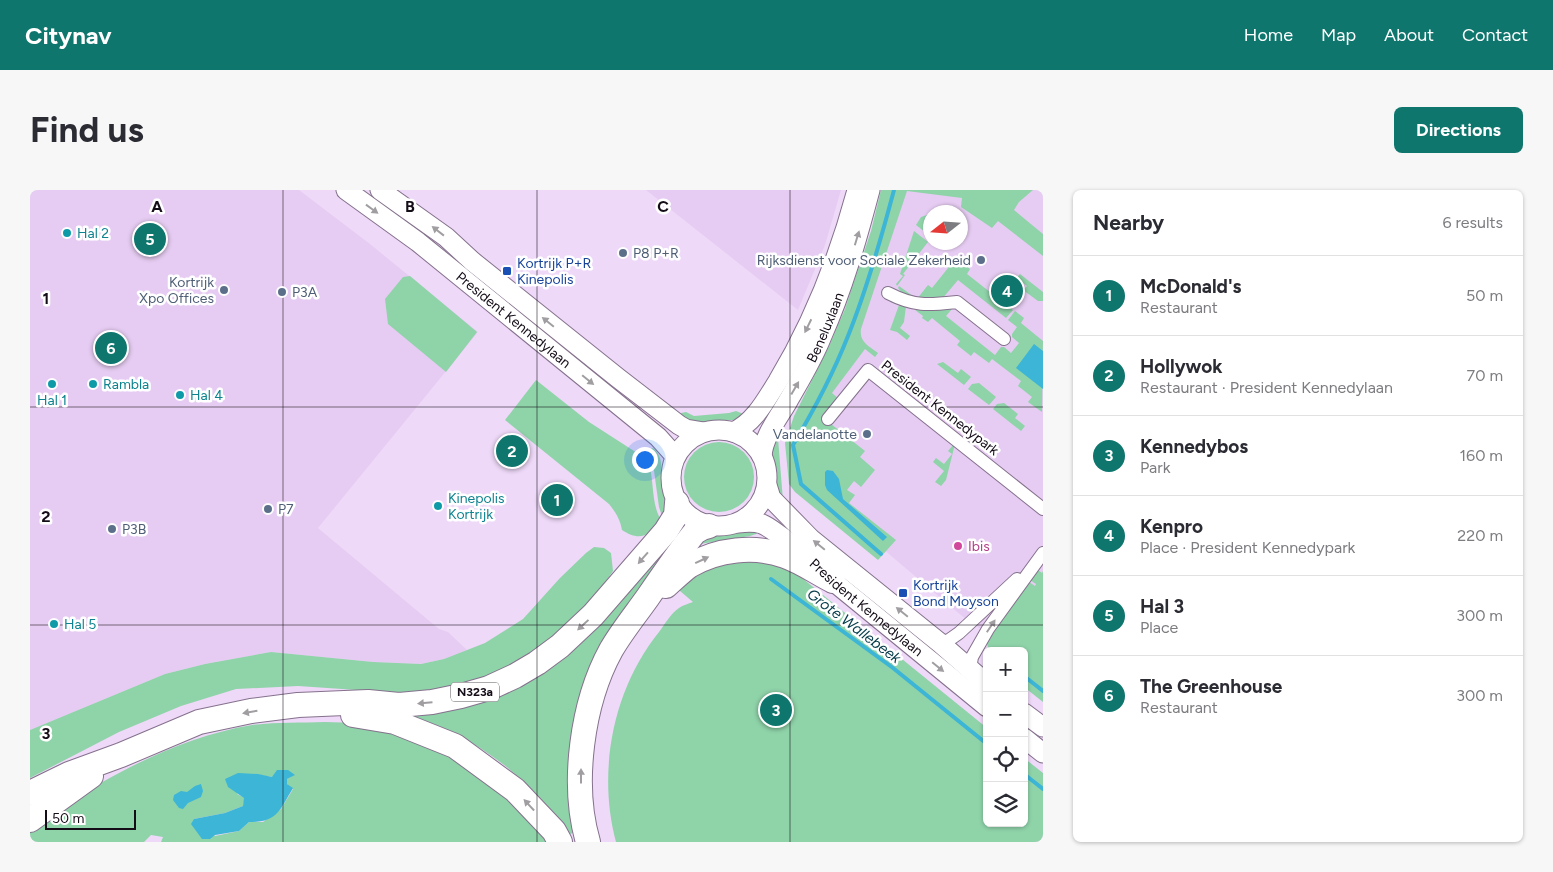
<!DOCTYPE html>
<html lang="en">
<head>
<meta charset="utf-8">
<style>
  :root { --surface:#fff; --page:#f7f7f7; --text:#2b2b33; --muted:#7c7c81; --line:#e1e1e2; --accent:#0f766e }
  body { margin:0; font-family:Figtree,sans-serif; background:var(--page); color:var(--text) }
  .controls { position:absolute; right:15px; bottom:15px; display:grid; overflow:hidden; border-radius:8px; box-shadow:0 1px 4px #0004 }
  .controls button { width:45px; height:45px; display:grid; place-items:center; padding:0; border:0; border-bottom:1px solid var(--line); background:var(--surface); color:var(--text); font:25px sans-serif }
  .compass { position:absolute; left:893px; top:15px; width:45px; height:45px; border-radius:50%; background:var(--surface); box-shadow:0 1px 4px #0004; rotate:253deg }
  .scale { position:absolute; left:15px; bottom:12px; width:91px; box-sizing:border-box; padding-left:5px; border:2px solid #140c17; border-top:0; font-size:14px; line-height:18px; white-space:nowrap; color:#140c17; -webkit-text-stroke:4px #fff; paint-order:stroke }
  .you { position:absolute; left:614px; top:269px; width:18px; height:18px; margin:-12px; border:4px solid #fff; border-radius:50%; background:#1a73e8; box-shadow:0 0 0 8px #1a73e833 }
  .badge { display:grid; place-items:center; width:32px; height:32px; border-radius:50%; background:var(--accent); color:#fff; font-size:16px; font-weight:700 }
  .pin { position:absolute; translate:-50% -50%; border:2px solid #fff; box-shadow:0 1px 5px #0006 }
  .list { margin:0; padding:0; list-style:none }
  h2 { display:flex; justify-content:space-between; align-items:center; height:65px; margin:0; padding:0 20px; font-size:21px }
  h2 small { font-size:16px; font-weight:400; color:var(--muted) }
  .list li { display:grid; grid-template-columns:32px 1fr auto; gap:15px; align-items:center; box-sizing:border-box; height:80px; padding:0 20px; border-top:1px solid var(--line) }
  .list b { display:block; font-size:19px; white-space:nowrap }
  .list p { margin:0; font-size:16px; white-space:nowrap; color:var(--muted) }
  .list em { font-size:16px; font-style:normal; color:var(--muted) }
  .icon { flex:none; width:28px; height:28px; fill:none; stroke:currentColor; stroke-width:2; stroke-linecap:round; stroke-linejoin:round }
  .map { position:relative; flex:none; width:1013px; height:652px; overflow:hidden; border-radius:8px }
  header { display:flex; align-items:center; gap:30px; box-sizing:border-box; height:70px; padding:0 25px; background:var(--accent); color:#fff }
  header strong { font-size:24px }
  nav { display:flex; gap:28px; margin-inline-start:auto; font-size:18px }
  .intro { display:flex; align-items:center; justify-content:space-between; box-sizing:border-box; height:120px; padding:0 30px }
  h1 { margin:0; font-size:35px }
  .button { padding:12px 22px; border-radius:8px; background:var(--accent); color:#fff; font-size:18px; font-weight:700 }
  main { display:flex; gap:30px; padding:0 30px }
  aside { flex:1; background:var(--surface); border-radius:8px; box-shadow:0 1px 4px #0004 }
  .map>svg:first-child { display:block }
  .built { fill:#e6ccf2; fill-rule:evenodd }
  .green { fill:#8fd3a9; fill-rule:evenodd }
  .water { fill:#3cb5d6 }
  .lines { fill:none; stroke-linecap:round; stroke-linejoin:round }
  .stream { stroke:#3cb5d6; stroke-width:4 }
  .minor-casing { stroke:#85718d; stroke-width:14 }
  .secondary-casing { stroke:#85718d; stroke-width:21 }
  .motorway-casing { stroke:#85718d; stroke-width:26 }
  .minor { stroke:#fff; stroke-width:12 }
  .secondary { stroke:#fff; stroke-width:19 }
  .motorway { stroke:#fff; stroke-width:24 }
  .oneway { fill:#a19ea2 }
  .grid { fill:none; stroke:#140c17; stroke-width:1; stroke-opacity:0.55 }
  .culture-dot { fill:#0f9aa8; stroke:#fff; stroke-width:2 }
  .service-dot { fill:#5c6f8a; stroke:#fff; stroke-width:2 }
  .transit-dot { fill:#1a4fb4; stroke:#fff; stroke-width:2 }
  .hotel-dot { fill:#d1479c; stroke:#fff; stroke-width:2 }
  .labels { text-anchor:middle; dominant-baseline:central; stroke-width:5; stroke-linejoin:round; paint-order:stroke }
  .shield { fill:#fff; stroke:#5a555d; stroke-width:1 }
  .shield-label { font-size:12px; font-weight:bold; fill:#140c17 }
  .culture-label { font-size:14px; fill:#0d838f; stroke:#fff; text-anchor:start }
  .service-label { font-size:14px; fill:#4e5e75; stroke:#fff; text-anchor:start }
  .transit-label { font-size:14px; fill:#164399; stroke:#fff; text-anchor:start }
  .street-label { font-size:14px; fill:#140c17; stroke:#fff }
  .hotel-label { font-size:14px; fill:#b23c85; stroke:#fff; text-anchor:start }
  .water-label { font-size:15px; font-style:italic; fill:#053c4a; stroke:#fff }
  .grid-label { font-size:16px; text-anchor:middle; font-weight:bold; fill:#140c17; stroke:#fff; stroke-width:5; stroke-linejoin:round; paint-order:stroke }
</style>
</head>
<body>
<header>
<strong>Citynav</strong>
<nav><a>Home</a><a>Map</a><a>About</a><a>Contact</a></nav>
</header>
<div class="intro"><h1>Find us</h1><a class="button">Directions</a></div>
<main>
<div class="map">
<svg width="1013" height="652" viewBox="0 0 1013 652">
  <rect width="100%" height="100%" fill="#eed9f8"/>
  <g class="built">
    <path d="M0,0H269L340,54L448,142L288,338L409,439L418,442L437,460L414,469L391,474L343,472L241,462L175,474L135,484L0,540Z"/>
    <path d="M616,0H811L795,55L768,120Z"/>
    <path d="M869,0H1013V487L994,461L965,449L932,426L774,292L767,257ZM901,22H931V52H901Z"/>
  </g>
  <g class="green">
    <path d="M851,0H1003L989,12L984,20L1013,44V66L968,31L962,38L931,17L932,8L877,1L831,139C829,152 839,156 848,163L845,167L835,159L802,203L809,209L801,234L835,261L830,267L845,280L831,297L824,291L817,300L825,305L819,313L866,350L848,370L765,302L759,294L755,253L764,226L800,154L815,119L841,41Z"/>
    <path d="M900,24H901L900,46L886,35L891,27Z"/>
    <path d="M884,41L898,52L873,84L875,85L867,96L866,94L873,86L870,84Z"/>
    <path d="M926,68L940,79L937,84L965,106L969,102L983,113L980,117L983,120L976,128L928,90L912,109C895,111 878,113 868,98L869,96L887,109L898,95L902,98Z"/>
    <path d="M990,84L1013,102V111H1008L993,100L997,96L986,88Z"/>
    <path d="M380,86L447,142L416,182L358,134L355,109L373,87Z"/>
    <path d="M860,111L876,116L874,132L870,138L880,146L877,150L867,142L860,140L869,115L860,112Z"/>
    <path d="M922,119L916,126L965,165L971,157H974L981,163L989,153L982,147V144L987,137L978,130L985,121L994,128L991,133L1013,151L1012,222L998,212L1002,207L988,196L991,191L962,169L959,173L944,162L941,166L927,155L930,151L902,128L898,132L892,128L893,126L885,120Z"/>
    <path d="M913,172L928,183L931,179L941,187L934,195L907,174Z"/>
    <path d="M506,190L559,232L618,270C625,290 620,316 633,333C618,345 610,352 592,340C590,329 586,323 579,314L475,230Z"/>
    <path d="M949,193L966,207L959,215L938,199L942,194Z"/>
    <path d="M974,213L988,224L985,228L995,236L991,241L963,219L967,214Z"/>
    <path d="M706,221L716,225L706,230H684L667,234L647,227L651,223L656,222L664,226L699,223Z"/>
    <path d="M746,247L748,248L753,311L745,297L746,281L742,265V258Z"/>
    <circle cx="689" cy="287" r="35"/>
    <path d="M924,254H925L916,290L911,296L905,292L914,281L903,272L906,268L914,274L922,264L918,261Z"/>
    <path d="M623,258C636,269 629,282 632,296C633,303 636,310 637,316L632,326L629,317L621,259Z"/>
    <path d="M719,337L732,338L726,344L720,346L670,354L666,353L679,344H696Z"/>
    <path d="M643,341L651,347L588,435L543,631V643L540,644C500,588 443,544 376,524L473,502Z"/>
    <path d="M564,357L574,358L581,363L583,381L572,397L549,423L521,448L501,464L472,481L440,492L407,499L371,503L268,496L206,499L151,516L89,542L0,588V540L135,484L175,474L241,462L343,472L391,474L414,469L455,453L493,429L530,388L556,363Z"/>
    <path d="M714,372C735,371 754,376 772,388L957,538V633H994V568L1013,583V652H586C567,581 583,499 629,442C635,434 641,423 649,418C653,415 658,414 663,412L643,395L683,377Z"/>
    <path d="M1008,380L1012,383L1013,381V512L994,497V461H959L957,454L955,453L999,392L1005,396L1006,394L1000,390Z"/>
    <path d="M295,532L328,533L394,553L436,574L470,598L519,652H131L133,647L121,645L114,652H0V642L5,637C26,623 47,607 69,594C116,567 168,544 222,535C246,532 271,533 295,532ZM222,584L242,587L264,585L257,589V594L263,599L251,619L233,632H219L209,641L185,646L164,629L195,623L213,616L215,608L207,604Z"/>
  </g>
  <g class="water">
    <path d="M1004,154L1013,161V199L986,178Z"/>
    <path d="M797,280L803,281L809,289L813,309L857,347L853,351L797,300L795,295V282Z"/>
    <path d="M247,580H258L265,585L257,589V594L263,598C249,621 248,632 219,632L209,641L185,645L180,649H172L161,634L164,629L195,623L213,616L214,608L198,597L195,589L208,583L228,584L242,587Z"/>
    <path d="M171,594L173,601L171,607L158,613L153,619L149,618L143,610L144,605L151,601L157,602L165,596Z"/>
  </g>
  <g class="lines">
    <g class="stream">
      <path d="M851,364L771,294L763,255C784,220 803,184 818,146C837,99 851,49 864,0"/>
      <path d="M741,389L863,478L957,554"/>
      <path d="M994,486L1013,501"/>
      <path d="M994,584L1013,599"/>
    </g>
    <g class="minor-casing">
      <g id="minor">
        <path d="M858,103C885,117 899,115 927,112L974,149"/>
        <path d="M798,229L838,180L1013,319"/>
        <path d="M910,453L919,450L929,443L987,389"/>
        <path d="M940,479L942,467L958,439L1013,363"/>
      </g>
    </g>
    <g class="secondary-casing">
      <g id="secondary">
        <path id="s1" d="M316,0L388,52L628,247L645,266"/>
        <path d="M350,0L416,47L442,71L588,188L649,235L656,239L674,242"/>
        <circle cx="689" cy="288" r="48"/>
        <path d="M703,242C724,233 736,210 748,191C784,131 809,67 827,0"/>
        <path id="s2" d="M732,266C733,247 749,227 758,211C770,190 783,169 792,146C813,99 827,49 840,0"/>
        <path d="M737,295L741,308L781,349L910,453L957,494"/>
        <path id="s3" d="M708,333C716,332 724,331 732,334C739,337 745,342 752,347C770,360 787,375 803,391L957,517"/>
        <path d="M994,523L1013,537"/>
        <path d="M994,548L1013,563"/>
      </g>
    </g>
    <g class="motorway-casing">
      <g id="motorway">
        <path d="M636,396C644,389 651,382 659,376C687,359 725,355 755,366C772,372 787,383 803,391"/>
        <path d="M323,525L365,532L425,556L485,600L524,641L530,652"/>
        <path d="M0,603L39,584L91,565L169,532L221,521L268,515L338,512L369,515L402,512L431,506L459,498L485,486L507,473L530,456L563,425L636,341L646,325L647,313"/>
        <path d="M0,630L61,586"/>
        <path d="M558,652C541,594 552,513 581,460C592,441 606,424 618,407C633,385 648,363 665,342L672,338L679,336"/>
      </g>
    </g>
    <use href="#minor" class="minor"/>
    <use href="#secondary" class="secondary"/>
    <use href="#motorway" class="motorway"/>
  </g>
  <defs><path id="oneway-solid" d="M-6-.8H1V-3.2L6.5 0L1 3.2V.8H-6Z" transform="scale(1.25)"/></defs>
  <g class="oneway">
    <use href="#oneway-solid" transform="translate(342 19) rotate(36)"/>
    <use href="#oneway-solid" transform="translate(408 41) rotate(-142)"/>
    <use href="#oneway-solid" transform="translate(827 48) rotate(-73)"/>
    <use href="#oneway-solid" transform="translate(518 132) rotate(-141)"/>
    <use href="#oneway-solid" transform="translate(778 136) rotate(116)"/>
    <use href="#oneway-solid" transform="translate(558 190) rotate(39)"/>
    <use href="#oneway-solid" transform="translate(765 198) rotate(-60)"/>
    <use href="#oneway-solid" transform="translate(789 355) rotate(-141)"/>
    <use href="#oneway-solid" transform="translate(613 368) rotate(131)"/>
    <use href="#oneway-solid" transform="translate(672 370) rotate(-25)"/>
    <use href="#oneway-solid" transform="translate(872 422) rotate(-141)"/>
    <use href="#oneway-solid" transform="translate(553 435) rotate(137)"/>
    <use href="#oneway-solid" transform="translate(961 436) rotate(-56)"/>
    <use href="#oneway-solid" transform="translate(908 477) rotate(39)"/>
    <use href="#oneway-solid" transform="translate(395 513) rotate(175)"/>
    <use href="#oneway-solid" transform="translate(220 522) rotate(170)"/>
    <use href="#oneway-solid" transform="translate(551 586) rotate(-90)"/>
    <use href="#oneway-solid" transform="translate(499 615) rotate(-133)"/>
  </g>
  <path class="grid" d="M253,0V652M507,0V652M760,0V652M0,217H1013M0,435H1013"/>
  <g class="culture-dot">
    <circle cx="37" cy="43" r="5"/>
    <circle cx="22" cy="194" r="5"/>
    <circle cx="63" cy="194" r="5"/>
    <circle cx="150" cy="205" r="5"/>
    <circle cx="408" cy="316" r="5"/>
    <circle cx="24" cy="434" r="5"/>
  </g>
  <g class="service-dot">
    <circle cx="593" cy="63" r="5"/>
    <circle cx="951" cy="70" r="5"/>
    <circle cx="194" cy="100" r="5"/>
    <circle cx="252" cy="102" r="5"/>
    <circle cx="837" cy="244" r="5"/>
    <circle cx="238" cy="319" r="5"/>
    <circle cx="82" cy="339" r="5"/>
  </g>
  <g class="transit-dot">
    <rect x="472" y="76" width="10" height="10" rx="2.5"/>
    <rect x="868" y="398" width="10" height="10" rx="2.5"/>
  </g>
  <circle class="hotel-dot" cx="928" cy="356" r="5"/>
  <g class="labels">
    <rect class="shield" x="421" y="492.5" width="48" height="19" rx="4"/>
    <g class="shield-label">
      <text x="445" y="502">N323a</text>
    </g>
    <g class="culture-label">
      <text x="47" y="43">Hal 2</text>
      <text x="73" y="194">Rambla</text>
      <text x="160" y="205">Hal 4</text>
      <text x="22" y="210" text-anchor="middle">Hal 1</text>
      <text x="418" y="308">Kinepolis<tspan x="418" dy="16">Kortrijk</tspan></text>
      <text x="34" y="434">Hal 5</text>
    </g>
    <g class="service-label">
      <text x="603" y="63">P8 P+R</text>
      <text x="941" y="70" text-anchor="end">Rijksdienst voor Sociale Zekerheid</text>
      <text x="184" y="92" text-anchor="end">Kortrijk<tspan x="184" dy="16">Xpo Offices</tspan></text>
      <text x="262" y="102">P3A</text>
      <text x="827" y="244" text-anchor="end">Vandelanotte</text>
      <text x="248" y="319">P7</text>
      <text x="92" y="339">P3B</text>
    </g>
    <g class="transit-label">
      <text x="487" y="73">Kortrijk P+R<tspan x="487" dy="16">Kinepolis</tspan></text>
      <text x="883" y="395">Kortrijk<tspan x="883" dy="16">Bond Moyson</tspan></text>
    </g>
    <g class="street-label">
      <text stroke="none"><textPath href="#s1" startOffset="212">President Kennedylaan</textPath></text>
      <text stroke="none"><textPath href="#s2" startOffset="144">Beneluxlaan</textPath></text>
      <text transform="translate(910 218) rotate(38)">President Kennedypark</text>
      <text stroke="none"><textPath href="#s3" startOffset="158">President Kennedylaan</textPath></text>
    </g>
    <g class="hotel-label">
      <text x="938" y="356">Ibis</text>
    </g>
    <g class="water-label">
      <text transform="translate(824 436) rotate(37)">Grote Wallebeek</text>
    </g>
  </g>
  <g class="grid-label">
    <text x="127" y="22">A</text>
    <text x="380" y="22">B</text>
    <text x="633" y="22">C</text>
    <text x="16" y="114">1</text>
    <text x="16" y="332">2</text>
    <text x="16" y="549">3</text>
  </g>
</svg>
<div class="controls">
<button>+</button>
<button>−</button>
<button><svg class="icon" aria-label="locate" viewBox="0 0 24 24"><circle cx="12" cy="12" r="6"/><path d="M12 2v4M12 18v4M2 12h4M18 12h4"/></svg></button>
<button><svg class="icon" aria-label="layers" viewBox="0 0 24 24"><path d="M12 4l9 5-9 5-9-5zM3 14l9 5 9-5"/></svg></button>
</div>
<svg class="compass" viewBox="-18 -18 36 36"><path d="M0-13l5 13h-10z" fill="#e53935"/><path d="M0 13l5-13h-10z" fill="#7c7c81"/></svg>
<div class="scale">50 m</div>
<div class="you"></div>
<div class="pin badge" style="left:527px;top:310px">1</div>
<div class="pin badge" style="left:482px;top:261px">2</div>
<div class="pin badge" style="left:746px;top:520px">3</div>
<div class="pin badge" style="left:977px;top:101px">4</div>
<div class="pin badge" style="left:120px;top:49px">5</div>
<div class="pin badge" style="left:81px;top:158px">6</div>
</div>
<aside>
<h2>Nearby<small>6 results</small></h2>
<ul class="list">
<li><span class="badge">1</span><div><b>McDonald's</b><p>Restaurant</p></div><em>50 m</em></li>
<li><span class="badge">2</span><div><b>Hollywok</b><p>Restaurant · President Kennedylaan</p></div><em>70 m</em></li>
<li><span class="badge">3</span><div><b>Kennedybos</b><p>Park</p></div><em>160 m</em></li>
<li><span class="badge">4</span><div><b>Kenpro</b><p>Place · President Kennedypark</p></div><em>220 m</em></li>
<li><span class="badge">5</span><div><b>Hal 3</b><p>Place</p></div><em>300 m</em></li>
<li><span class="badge">6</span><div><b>The Greenhouse</b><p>Restaurant</p></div><em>300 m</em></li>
</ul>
</aside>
</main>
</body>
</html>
